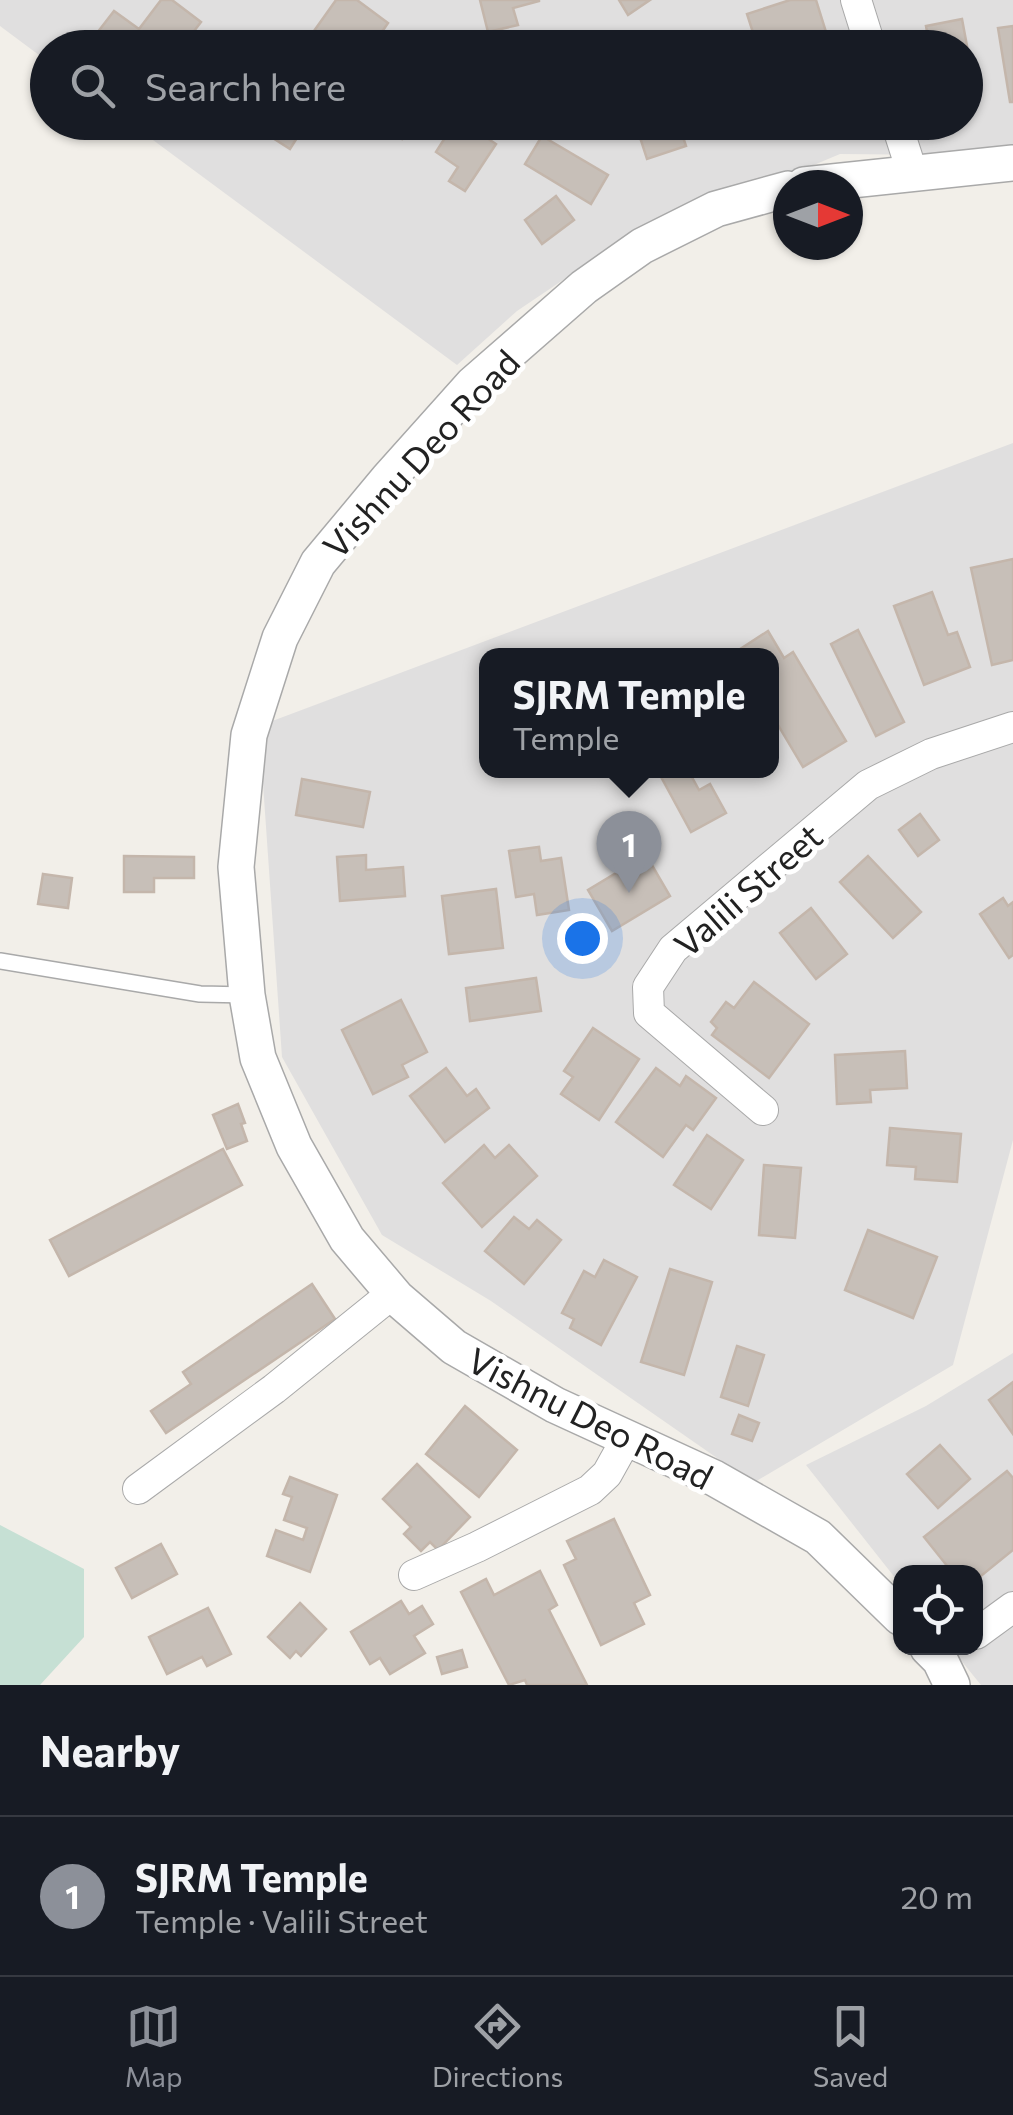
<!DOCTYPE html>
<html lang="en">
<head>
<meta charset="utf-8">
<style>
  :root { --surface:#171b24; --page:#20242c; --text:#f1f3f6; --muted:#9ea1a6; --line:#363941; --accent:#8c9099 }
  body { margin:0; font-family:Commissioner,sans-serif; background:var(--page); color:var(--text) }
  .controls { position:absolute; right:30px; bottom:30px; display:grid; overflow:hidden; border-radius:20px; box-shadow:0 2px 8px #0004 }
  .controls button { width:90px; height:90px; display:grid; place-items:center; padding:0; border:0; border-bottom:2px solid var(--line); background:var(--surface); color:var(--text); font:50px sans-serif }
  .compass { position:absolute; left:773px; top:170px; width:90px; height:90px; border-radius:50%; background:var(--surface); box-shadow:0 2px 8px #0004; rotate:90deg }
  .you { position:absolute; left:582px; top:938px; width:35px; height:35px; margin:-25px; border:8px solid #fff; border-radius:50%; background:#1a73e8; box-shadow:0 0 0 15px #1a73e833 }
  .badge { display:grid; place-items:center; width:65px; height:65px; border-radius:50%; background:var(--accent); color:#fff; font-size:32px; font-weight:700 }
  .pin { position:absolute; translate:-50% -82px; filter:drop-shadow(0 2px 5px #0008) }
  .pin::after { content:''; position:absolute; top:52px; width:35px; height:30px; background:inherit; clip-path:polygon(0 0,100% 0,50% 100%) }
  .popup { position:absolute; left:479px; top:648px; width:300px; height:130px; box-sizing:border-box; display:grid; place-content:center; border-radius:20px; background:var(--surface); filter:drop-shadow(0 2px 8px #0005); font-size:32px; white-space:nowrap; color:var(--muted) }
  .popup b { font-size:38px; color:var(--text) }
  .popup::after { content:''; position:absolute; left:50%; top:100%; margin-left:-20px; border:20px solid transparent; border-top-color:var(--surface) }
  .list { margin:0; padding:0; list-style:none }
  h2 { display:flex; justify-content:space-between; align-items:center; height:130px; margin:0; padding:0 40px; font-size:42px }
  h2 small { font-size:32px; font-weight:400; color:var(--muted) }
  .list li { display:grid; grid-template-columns:65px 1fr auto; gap:30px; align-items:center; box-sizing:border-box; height:160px; padding:0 40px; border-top:2px solid var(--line) }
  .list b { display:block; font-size:38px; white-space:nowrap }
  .list p { margin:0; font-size:32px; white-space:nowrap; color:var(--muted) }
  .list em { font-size:32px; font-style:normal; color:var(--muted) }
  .icon { flex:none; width:55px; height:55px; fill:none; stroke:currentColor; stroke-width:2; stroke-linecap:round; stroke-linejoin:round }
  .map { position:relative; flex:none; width:1013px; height:1685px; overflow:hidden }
  .search { position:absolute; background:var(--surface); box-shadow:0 2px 8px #0004; left:30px; right:30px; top:30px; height:110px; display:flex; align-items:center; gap:25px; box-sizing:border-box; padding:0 35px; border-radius:55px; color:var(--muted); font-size:38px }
  .sheet { height:290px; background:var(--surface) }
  nav { display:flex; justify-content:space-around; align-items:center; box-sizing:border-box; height:140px; border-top:2px solid var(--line); background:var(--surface); font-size:28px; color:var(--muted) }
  nav a { display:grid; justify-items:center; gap:5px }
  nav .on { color:var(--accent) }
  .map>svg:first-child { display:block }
  .residential { fill:#e0dfdf; fill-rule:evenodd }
  .wetland { fill:#c6e0d4 }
  .building { fill:#c7bfb8; stroke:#c4b6ab; stroke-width:2.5 }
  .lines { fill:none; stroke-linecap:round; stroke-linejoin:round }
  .service-casing { stroke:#a9a9a9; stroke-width:18 }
  .minor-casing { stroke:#a9a9a9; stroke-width:32 }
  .tertiary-casing { stroke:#a9a9a9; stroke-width:38 }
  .service { stroke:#fff; stroke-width:15 }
  .minor { stroke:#fff; stroke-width:30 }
  .tertiary { stroke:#fff; stroke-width:35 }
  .labels { text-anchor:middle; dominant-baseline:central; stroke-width:10; stroke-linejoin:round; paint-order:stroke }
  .street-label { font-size:35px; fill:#222; stroke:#fff }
</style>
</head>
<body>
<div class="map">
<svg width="1013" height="1685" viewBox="0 0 1013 1685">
  <rect width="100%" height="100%" fill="#f2efe9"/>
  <g class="residential">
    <path d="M0,0H1013V146L948,155L840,154L600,255L517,311L457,365L130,123L966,122V48H48L47,61L0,26Z"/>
    <path d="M1013,443V1140L953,1365L753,1483L491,1301L382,1235L282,1057L259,726ZM486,656H772V770H486Z"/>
    <path d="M1013,1353V1685H981L951,1648H976V1572H900V1584L806,1465L926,1406Z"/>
  </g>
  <path class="wetland" d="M0,1525L84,1569V1637L40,1685H0Z"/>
  <g class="building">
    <path d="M161,0H172L201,22L181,48H171L151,32L140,48H115L97,33L114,11L139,29Z"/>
    <path d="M336,0H357L388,23L371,48H338L314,31Z"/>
    <path d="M480,0H539V1L513,8L518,25L488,32Z"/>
    <path d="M619,0H650L628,15Z"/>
    <path d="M790,0H816L831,48H758L747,14Z"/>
    <path d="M962,19L977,100L966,102V48H930L926,26Z"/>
    <path d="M1013,26V102H1010L998,28Z"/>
    <path d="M549,32L573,48H540Z"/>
    <path d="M267,122H307L290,149L262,131Z"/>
    <path d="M380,122H413L402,139Z"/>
    <path d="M455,122H463L496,144L465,191L449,181L458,167L436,152Z"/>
    <path d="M635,122H678L686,146L647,159Z"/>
    <path d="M542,136L608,175L591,204L525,164Z"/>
    <path d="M556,196L574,220L542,244L525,220Z"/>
    <path d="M1013,559V660L992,665L971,568Z"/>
    <path d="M932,592L948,635L957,632L970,667L924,685L894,606Z"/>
    <path d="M858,630L904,722L876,736L831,644Z"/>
    <path d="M768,631L784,658L793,652L846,741L803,767L772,715V656L734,653Z"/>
    <path d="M669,770H688L699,790L710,784L726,813L691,832L660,775Z"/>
    <path d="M302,779L370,792L363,827L296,815Z"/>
    <path d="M920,814L939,840L918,856L899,830Z"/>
    <path d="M539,847L541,861L561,858L569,910L537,915L534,894L516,897L509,851Z"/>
    <path d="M366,855V870L403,867L405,896L340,901L337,857Z"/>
    <path d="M646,855L670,896L612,931L588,890Z"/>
    <path d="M124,856L194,857V878H154V892H124Z"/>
    <path d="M868,856L921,912L893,938L840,882Z"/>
    <path d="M43,874L72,878L68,908L38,904Z"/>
    <path d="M496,889L503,948L449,954L442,896Z"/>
    <path d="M1003,898L1008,906L1013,902V955L1009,958L980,914Z"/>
    <path d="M811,908L847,954L816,979L780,933Z"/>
    <path d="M536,978L541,1011L470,1021L466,988Z"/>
    <path d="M754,982L809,1024L769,1078L712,1035L717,1028L711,1022L726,1002L734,1008Z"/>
    <path d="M401,1000L427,1052L402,1065L408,1077L373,1094L342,1030Z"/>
    <path d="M593,1028L639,1059L599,1120L561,1094L573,1077L564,1071Z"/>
    <path d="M905,1051L907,1088L870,1090L871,1102L837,1104L835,1055Z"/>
    <path d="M446,1068L467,1096L476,1089L489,1108L445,1142L410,1096Z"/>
    <path d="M656,1068L680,1086L686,1076L716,1098L693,1130L686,1125L663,1157L616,1122Z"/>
    <path d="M238,1104L245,1123L241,1124L247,1141L227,1149L213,1115Z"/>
    <path d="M890,1128L961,1134L957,1182L915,1179L916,1167L887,1165Z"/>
    <path d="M707,1135L743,1160L711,1209L674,1185Z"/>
    <path d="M484,1145L495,1158L509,1145L537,1176L482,1227L443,1183Z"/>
    <path d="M223,1149L242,1185L69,1276L50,1240Z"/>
    <path d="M764,1165L801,1168L795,1238L759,1235Z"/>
    <path d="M514,1217L529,1229L537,1220L561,1240L524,1284L485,1251Z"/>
    <path d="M868,1230L937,1257L913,1318L845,1290Z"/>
    <path d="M604,1260L637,1277L601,1345L570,1328L574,1319L562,1313L584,1271L595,1277Z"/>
    <path d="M670,1269L712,1282L684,1375L641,1362Z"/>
    <path d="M312,1284L335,1319L166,1433L151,1411L191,1384L183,1372Z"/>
    <path d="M737,1346L764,1355L748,1406L721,1397Z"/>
    <path d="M1013,1382V1434L989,1400Z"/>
    <path d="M465,1406L517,1450L479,1497L426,1454Z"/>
    <path d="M739,1415L759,1423L752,1441L732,1434Z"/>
    <path d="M940,1445L970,1479L938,1508L907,1474Z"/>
    <path d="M417,1464L470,1517L438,1550L430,1542L421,1551L404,1534L411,1527L383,1499Z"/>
    <path d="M1007,1471L1013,1478V1550L976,1580V1572H952L924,1537Z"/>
    <path d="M290,1477L337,1495L310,1572L267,1556L276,1530L303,1540L307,1528L284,1520L292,1497L283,1494Z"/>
    <path d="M614,1519L650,1595L634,1603L644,1624L601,1645L564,1565L576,1559L567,1541Z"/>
    <path d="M161,1544L177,1574L132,1598L116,1568Z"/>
    <path d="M540,1571L557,1605L549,1610L587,1685H527L525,1680L509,1685L461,1592L486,1579L494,1595Z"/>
    <path d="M401,1601L409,1614L422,1606L433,1624L414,1636L425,1653L390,1674L380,1658L370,1664L351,1632Z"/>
    <path d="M300,1603L326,1629L301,1656L296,1651L290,1658L268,1637Z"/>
    <path d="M208,1608L231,1654L207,1666L202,1657L167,1674L149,1637Z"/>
    <path d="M462,1650L467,1667L442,1674L437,1657Z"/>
  </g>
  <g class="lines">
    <g class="service-casing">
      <path id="service" d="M0,961L200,994L247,995"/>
    </g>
    <g class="minor-casing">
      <g id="minor">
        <path d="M856,0L871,48"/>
        <path d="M896,122L913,175"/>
        <path d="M763,1110L649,1013L648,987L673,949L868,785L931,754L1013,727"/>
        <path d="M138,1489L274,1389L393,1293"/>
        <path d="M414,1575L477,1547L590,1490L607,1474L627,1438"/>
        <path d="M976,1634L1013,1607"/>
      </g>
    </g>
    <g class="tertiary-casing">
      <g id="tertiary">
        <path d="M804,185L1013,163"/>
        <path d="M788,189L716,209L642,246L584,287L473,384L388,479L318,563L280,638L249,735L236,867L247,995L258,1058L294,1146L347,1239L397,1298L454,1347L555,1405L714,1478L818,1537L900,1617"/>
        <path d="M928,1648L940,1660L952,1685"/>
      </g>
    </g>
    <use href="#service" class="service"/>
    <use href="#minor" class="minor"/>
    <use href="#tertiary" class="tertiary"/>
  </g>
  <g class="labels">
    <g class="street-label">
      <text transform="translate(420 453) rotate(-47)">Vishnu Deo Road</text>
      <text transform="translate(747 889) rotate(-41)">Valili Street</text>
      <text transform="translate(591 1417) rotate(27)">Vishnu Deo Road</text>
    </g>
  </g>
</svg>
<div class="controls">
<button><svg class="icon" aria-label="locate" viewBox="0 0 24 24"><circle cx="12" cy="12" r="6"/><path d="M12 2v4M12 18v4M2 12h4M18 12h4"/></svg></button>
</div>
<svg class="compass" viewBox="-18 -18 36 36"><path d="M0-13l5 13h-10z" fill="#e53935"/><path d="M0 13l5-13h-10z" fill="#9ea1a6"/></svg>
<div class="you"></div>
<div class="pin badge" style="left:629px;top:893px">1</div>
<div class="popup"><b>SJRM Temple</b>Temple</div>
<div class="search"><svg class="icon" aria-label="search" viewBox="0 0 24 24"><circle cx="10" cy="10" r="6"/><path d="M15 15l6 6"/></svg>Search here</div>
</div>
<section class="sheet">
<h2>Nearby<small></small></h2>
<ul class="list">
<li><span class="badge">1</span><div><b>SJRM Temple</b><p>Temple · Valili Street</p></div><em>20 m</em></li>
</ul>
</section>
<nav>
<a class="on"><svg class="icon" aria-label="map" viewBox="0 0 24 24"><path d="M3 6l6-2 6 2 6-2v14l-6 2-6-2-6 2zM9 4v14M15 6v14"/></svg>Map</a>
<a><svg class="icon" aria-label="directions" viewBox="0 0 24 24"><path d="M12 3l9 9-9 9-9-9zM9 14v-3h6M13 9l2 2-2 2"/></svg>Directions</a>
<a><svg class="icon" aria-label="saved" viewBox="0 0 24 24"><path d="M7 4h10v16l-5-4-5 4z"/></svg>Saved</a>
</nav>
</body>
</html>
